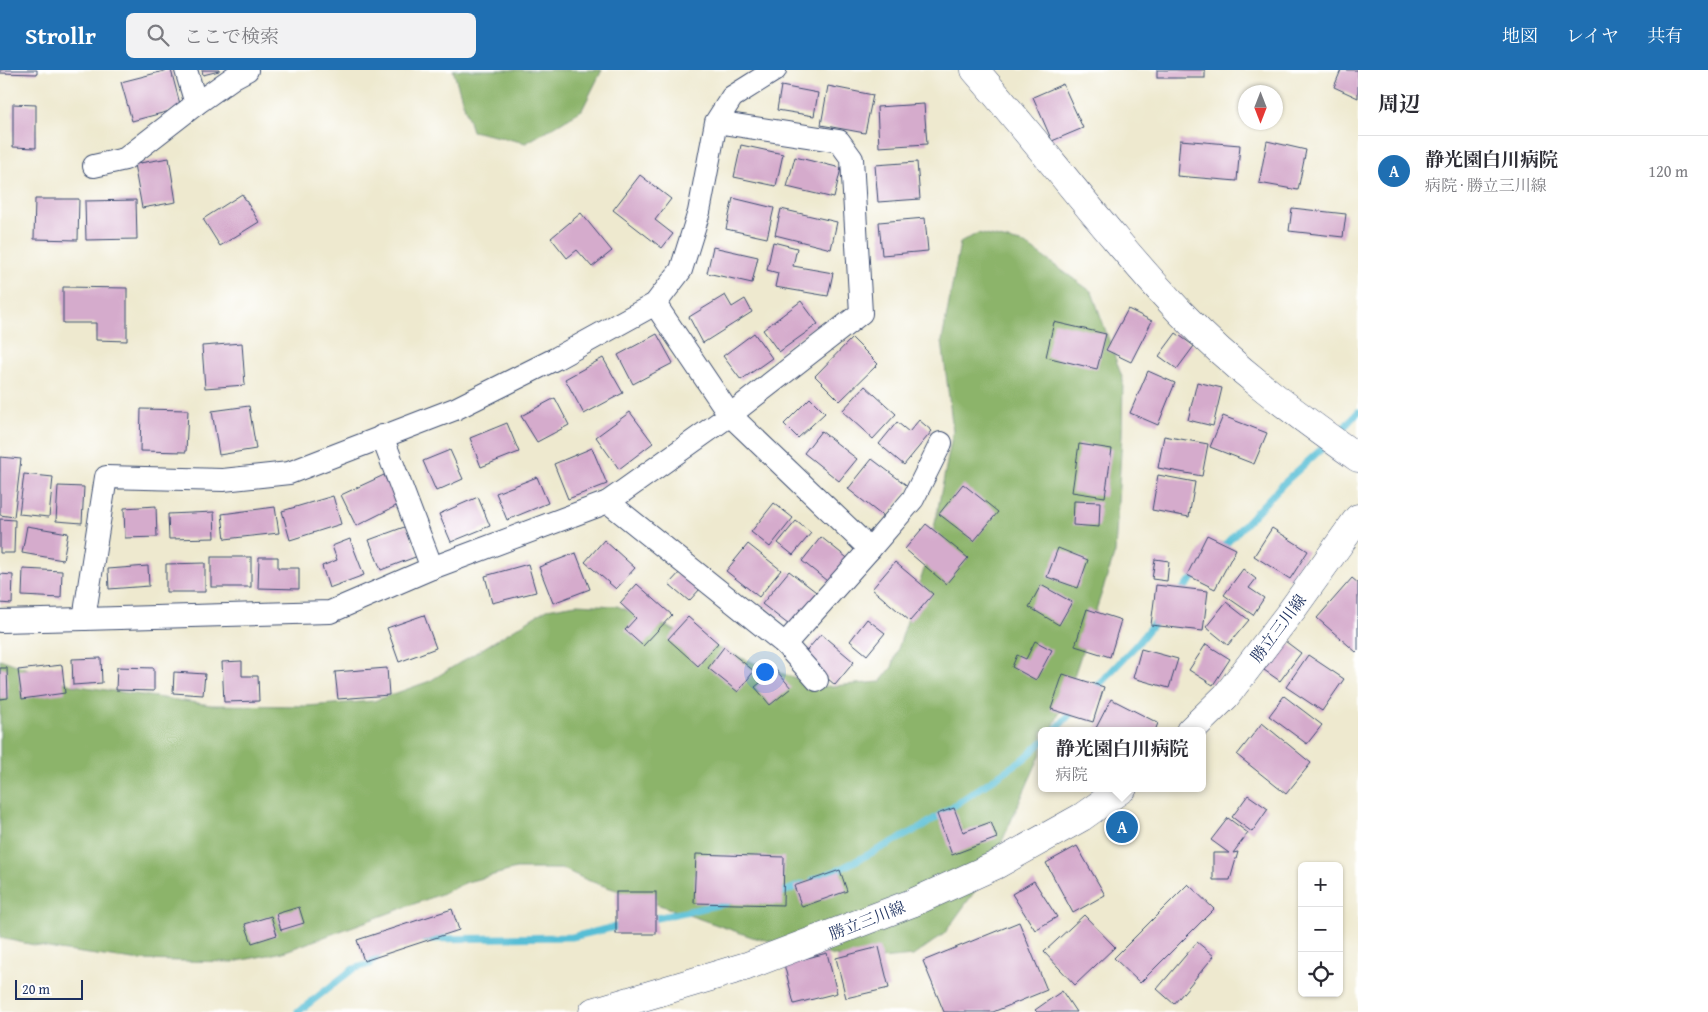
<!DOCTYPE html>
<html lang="ja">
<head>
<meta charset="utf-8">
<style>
  :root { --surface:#fff; --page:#f2f2f3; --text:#2b2b33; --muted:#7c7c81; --line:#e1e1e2; --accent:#1f6fb2 }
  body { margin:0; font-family:"Gentium Book Plus","Noto Serif JP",serif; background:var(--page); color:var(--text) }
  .controls { position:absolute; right:15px; bottom:15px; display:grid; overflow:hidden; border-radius:8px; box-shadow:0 1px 4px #0004 }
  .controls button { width:45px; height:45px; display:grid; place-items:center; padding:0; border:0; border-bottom:1px solid var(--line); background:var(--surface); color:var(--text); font:25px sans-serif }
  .compass { position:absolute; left:1238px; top:15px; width:45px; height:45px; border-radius:50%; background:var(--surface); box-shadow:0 1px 4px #0004; rotate:180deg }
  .scale { position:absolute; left:15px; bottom:12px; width:68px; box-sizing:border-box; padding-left:5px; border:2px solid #1b2f5e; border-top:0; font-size:14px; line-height:18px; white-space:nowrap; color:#1b2f5e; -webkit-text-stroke:4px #fff; paint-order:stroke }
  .you { position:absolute; left:764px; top:601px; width:18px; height:18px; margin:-12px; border:4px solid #fff; border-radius:50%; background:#1a73e8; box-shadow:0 0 0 8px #1a73e833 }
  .badge { display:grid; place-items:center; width:32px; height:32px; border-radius:50%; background:var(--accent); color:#fff; font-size:16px; font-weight:700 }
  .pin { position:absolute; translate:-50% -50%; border:2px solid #fff; box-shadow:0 1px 5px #0006 }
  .popup { position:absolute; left:1038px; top:657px; width:168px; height:65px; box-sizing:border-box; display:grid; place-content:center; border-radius:8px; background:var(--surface); filter:drop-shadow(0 1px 4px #0005); font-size:16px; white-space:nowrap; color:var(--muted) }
  .popup b { font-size:19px; color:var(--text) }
  .popup::after { content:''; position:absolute; left:50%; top:100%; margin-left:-10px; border:10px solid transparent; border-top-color:var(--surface) }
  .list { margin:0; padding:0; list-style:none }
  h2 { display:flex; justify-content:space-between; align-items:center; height:65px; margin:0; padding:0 20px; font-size:21px }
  h2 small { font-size:16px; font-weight:400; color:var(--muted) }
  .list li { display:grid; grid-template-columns:32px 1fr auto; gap:15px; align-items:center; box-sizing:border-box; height:70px; padding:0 20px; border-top:1px solid var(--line) }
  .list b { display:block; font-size:19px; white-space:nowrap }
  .list p { margin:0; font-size:16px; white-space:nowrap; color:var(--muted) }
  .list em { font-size:16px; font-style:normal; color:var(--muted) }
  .icon { flex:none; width:28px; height:28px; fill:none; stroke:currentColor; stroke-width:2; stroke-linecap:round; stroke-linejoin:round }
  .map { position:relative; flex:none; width:1358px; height:942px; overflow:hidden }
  header { display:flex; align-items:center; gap:30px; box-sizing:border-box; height:70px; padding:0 25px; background:var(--accent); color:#fff }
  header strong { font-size:24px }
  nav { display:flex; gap:28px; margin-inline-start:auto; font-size:18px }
  .search { width:350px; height:45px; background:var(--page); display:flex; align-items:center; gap:12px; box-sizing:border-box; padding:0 18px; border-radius:8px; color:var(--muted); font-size:19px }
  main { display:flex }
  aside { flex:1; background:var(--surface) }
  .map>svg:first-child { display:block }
  .forest { fill:#8cb46a; stroke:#547264 }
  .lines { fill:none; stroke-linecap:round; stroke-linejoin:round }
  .stream { stroke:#57bed5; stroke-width:7 }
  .building { fill:#d5abcc }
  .street-casing { stroke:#3b4b6f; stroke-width:24 }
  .secondary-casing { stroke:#3b4b6f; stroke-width:29 }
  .street { stroke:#fff; stroke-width:22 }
  .secondary { stroke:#fff; stroke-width:28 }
  .labels { text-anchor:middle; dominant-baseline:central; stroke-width:4; stroke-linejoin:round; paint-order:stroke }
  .street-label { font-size:16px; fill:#1b2f5e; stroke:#fff }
</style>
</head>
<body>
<header>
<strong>Strollr</strong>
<div class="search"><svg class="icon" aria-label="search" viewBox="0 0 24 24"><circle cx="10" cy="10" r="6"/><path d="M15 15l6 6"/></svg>ここで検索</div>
<nav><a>地図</a><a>レイヤ</a><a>共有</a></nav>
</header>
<main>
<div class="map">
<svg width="1358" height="942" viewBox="0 0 1358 942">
  <rect width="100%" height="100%" fill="#fff"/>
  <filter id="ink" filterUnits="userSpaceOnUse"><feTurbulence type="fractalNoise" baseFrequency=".02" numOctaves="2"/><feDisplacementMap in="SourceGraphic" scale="10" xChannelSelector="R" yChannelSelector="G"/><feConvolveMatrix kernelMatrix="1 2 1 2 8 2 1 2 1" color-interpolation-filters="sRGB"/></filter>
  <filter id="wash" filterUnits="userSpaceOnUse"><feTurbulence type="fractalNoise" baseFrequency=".0096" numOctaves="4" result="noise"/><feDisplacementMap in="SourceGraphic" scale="20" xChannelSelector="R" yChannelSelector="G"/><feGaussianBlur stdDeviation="1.12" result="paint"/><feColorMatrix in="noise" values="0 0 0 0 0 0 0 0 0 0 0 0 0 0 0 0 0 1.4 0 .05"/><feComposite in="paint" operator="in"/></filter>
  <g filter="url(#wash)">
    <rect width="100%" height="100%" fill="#eee9cf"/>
    <g class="forest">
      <path d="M453,0H602L582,40L526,73L472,61Z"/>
      <path d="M978,163L1025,174L1092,222L1123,310L1122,365L1115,483L1068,624L1051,661H1042V681L988,803L944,864L913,886L858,891L752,867L587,810L563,799H516L467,812L441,824L283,882L233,892L134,890L59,880L0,868V589L72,615L211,635L307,636L374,631L430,611L547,539L576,534L617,536L749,591L819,617L880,612L892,597L929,484L953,361L942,271L960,173Z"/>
    </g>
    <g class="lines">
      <g class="stream">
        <path d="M1336,366L1358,342"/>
        <path d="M1220,480L1283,414L1328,373"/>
        <path d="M1179,523L1199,502"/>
        <path d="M1093,621L1137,574L1157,549"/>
        <path d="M1054,661L1075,639"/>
        <path d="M813,810L838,800L922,757L1025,688L1042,672"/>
        <path d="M776,825L803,814"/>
        <path d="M647,850L727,833"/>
        <path d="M424,869L572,867L624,855"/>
        <path d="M298,942L353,899L370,894L381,881"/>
      </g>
    </g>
    <g id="blocks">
      <g class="building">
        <path d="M0,0H37V4L0,3Z"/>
        <path d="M168,0H171L181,38L132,51L121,12Z"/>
        <path d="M202,0H219V1L203,5Z"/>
        <rect x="1157" y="0" width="48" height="8"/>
        <path d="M1341,0H1358V28L1334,17Z"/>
        <path d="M1063,14L1083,58L1052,71L1033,27Z"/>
        <path d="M781,16L818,23L814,46L777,40Z"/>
        <path d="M828,16L873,25L865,63L821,55Z"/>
        <path d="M13,34L36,35V78L13,77Z"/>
        <path d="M924,34L927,74L879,77L877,37Z"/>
        <path d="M1180,70L1240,75L1237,111L1177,106Z"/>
        <path d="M1267,71L1306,80L1298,120L1259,113Z"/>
        <path d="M741,75L783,84L776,116L734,107Z"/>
        <path d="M795,87L841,98L834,128L787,117Z"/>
        <path d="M169,88L176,132L142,138L134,94Z"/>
        <path d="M917,92L920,129L878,132L875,95Z"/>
        <path d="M640,105L671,129L655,150L673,164L662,178L613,140Z"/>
        <path d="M242,124L259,152L220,176L203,149Z"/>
        <path d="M733,128L774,138L767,168L726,159Z"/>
        <path d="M35,129H79L78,170L34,169Z"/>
        <path d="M136,130L137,169L86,170L85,131Z"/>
        <path d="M1292,138L1346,144L1343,167L1289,161Z"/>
        <path d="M781,139L837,152L831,179L775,165Z"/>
        <path d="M581,143L612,181L592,197L577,180L567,188L551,168Z"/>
        <path d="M925,148L928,181L882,185L879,152Z"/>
        <path d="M773,172L797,178L793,196L833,203L828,226L775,217L778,203L767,200Z"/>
        <path d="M713,177L758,187L752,213L707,203Z"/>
        <path d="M63,217L127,218V271L96,270V253H63Z"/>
        <path d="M725,225L732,237L745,229L752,242L703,273L689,247Z"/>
        <path d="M801,231L818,254L779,282L763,260Z"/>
        <path d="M1128,239L1152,251L1131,292L1106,280Z"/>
        <path d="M1054,252L1106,264L1097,299L1046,287Z"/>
        <path d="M754,263L772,288L741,310L723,286Z"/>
        <path d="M1176,263L1194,276L1177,299L1159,286Z"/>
        <path d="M657,264L673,293L633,314L618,285Z"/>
        <path d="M852,268L878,294L840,331L815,306Z"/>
        <path d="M242,273L245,315L205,318L202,276Z"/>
        <path d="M603,288L623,323L584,344L565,309Z"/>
        <path d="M1148,301L1175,313L1158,355L1130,343Z"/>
        <path d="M1197,312L1222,318L1213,356L1188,350Z"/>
        <path d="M865,316L896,344L873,369L842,341Z"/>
        <path d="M555,328L569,355L537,372L521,346Z"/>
        <path d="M810,328L825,343L798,368L784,354Z"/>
        <path d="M249,336L256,379L219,385L212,341Z"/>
        <path d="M141,339L188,340L186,382L140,381Z"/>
        <path d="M630,342L653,373L619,399L596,367Z"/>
        <path d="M1223,346L1267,363L1254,394L1210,377Z"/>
        <path d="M919,350L932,361L904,395L879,374L897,352L909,362Z"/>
        <path d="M507,353L519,382L481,397L470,368Z"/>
        <path d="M821,361L857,389L839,411L804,383Z"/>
        <path d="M1164,366L1208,374L1202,406L1158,398Z"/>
        <path d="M1079,374L1112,379L1105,427L1072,422Z"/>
        <path d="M592,378L607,414L568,429L554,394Z"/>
        <path d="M450,380L463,409L436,421L423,391Z"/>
        <path d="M0,387L21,389L14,447L0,445Z"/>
        <path d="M872,389L909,417L885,448L848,419Z"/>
        <path d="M24,404L53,407L49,447L19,444Z"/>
        <path d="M384,405L398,435L356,456L341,425Z"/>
        <path d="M1158,405L1195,412L1189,447L1152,440Z"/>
        <path d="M537,407L548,433L507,450L496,423Z"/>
        <path d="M963,414L998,442L974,471L939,444Z"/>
        <path d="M58,416L84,417L82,453L56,451Z"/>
        <path d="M333,426L341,454L290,470L282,441Z"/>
        <path d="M478,427L490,456L451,472L439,444Z"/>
        <path d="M1074,431L1100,432L1099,457L1073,455Z"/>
        <path d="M774,433L793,448L770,477L751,462Z"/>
        <path d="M156,436L157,467L125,468L124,438Z"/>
        <path d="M275,437L279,463L225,469L222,444Z"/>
        <path d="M214,442L215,468L169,469L168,444Z"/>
        <path d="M0,449L15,450L14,483H0Z"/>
        <path d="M796,451L811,463L793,485L778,473Z"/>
        <path d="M926,454L968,488L946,514L905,479Z"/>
        <path d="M27,456L68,463L63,490L22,483Z"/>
        <path d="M407,456L418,486L381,500L369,470Z"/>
        <path d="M1272,458L1308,481L1290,509L1254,486Z"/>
        <path d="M1207,465L1236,479L1215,519L1187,505Z"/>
        <path d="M821,467L851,491L832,515L802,491Z"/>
        <path d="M350,469L364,505L329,518L322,496L337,490L332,476Z"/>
        <path d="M604,470L635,498L616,519L585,492Z"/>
        <path d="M748,474L781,500L759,527L726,501Z"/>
        <path d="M1058,478L1088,490L1078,518L1047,507Z"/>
        <path d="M576,483L590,519L553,533L539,497Z"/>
        <rect x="211" y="487" width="40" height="30"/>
        <path d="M259,487H278V498H299V519L258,518Z"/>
        <path d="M1155,489L1169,491L1167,511L1152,509Z"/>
        <path d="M895,492L933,524L910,551L872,519Z"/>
        <path d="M205,493V522H166V494Z"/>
        <path d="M528,494L536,522L492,533L485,506Z"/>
        <path d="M148,496L149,516L109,519L108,499Z"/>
        <path d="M23,499L62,501L61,528L22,526Z"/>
        <path d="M1243,499L1256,509L1249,518L1264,528L1253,545L1224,525Z"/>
        <path d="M682,500L701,518L689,531L669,514Z"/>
        <path d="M789,501L820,525L793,558L762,534Z"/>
        <path d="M0,504L13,505L12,534L0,533Z"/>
        <path d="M1352,508L1358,513V580L1356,582L1317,548Z"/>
        <path d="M637,514L672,545L643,576L625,560L636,548L620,533Z"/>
        <path d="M1041,515L1072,532L1059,555L1029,537Z"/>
        <path d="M1156,515L1208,521L1203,561L1151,555Z"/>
        <path d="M1226,532L1249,550L1228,575L1206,557Z"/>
        <path d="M1087,539L1121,550L1110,587L1075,576Z"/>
        <path d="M424,545L436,578L399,592L387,558Z"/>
        <path d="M688,547L718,573L698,596L668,569Z"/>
        <path d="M867,549L885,563L867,585L850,571Z"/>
        <path d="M821,564L854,592L835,615L802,586Z"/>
        <path d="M1035,571L1052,580L1036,610L1012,597L1017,585L1026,589Z"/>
        <path d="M1285,571L1301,583L1280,611L1264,600Z"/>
        <path d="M1206,574L1230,589L1213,615L1189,600Z"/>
        <path d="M724,577L754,601L738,622L708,598Z"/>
        <path d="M1141,579L1178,589L1169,618L1133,608Z"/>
        <path d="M1308,585L1344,609L1322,641L1286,617Z"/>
        <path d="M101,588L102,613L73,615L72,589Z"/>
        <path d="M242,591V606H258L259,631L224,632L222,592Z"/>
        <path d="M62,595L65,623L22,629L18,600Z"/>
        <path d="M117,597L154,598V621L116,620Z"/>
        <path d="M0,598H7L8,628L0,629Z"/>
        <path d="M387,598L389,625L338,629L335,602Z"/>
        <path d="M776,600L791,618L770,635L755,617Z"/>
        <path d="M174,602L205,604L203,625L173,623Z"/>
        <path d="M1063,604L1104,617L1093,652L1051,639Z"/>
        <path d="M1284,626L1322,655L1307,674L1269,646Z"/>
        <path d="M1111,629L1158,653L1155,661H1103L1096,658Z"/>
        <path d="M1262,653L1311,693L1286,724L1237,685Z"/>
        <path d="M1248,725L1268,739L1252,762L1232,747Z"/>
        <path d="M954,738L963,762L991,752L997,768L952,785L937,744Z"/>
        <path d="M1228,748L1248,763L1233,783L1238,782L1230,810H1213V783H1229L1211,770Z"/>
        <path d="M1077,776L1105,825L1073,843L1046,793Z"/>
        <path d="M696,784L784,787L783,835L694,833Z"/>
        <path d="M840,800L847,821L802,837L794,816Z"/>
        <path d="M1034,811L1057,847L1035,860L1012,824Z"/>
        <path d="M1188,814L1214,839L1140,913L1114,888Z"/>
        <rect x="616" y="822" width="40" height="42"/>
        <path d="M299,837L304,853L281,860L276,844Z"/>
        <path d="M452,839L459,860L364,891L357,870Z"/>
        <path d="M1084,845L1115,877L1075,915L1044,882Z"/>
        <path d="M271,846L277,865L252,873L245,854Z"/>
        <path d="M1019,852L1047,920L993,942H944L923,891Z"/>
        <path d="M1197,872L1214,886L1174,934L1157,919Z"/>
        <path d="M879,877L889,918L846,928L836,888Z"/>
        <path d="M827,883L837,923L794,934L784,894Z"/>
        <path d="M1062,921L1076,942H1037L1035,940Z"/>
      </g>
    </g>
  </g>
  <g filter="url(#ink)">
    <use href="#blocks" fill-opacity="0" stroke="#3b4b6f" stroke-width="1"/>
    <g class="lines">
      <g class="street-casing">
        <g id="street">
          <path d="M186,0L196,34"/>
          <path d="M716,52L839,71L852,89L861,243L730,345L608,432L432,498L330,542L84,549L106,407L223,410L289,403L455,339L557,288L655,234L681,200L699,142L716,52L732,27L775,0"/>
          <path d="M94,96L125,89L196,34L234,7L247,0"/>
          <path d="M655,234L730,345L870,479"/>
          <path d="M382,366L432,498"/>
          <path d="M608,432L785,574L817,610"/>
          <path d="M0,551L84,549"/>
          <path d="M785,574L870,479L913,429L941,373"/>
        </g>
      </g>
      <g class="secondary-casing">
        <g id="secondary">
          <path d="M975,0C1044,80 1108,165 1180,242C1233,298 1296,344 1358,388"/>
          <path d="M1190,661L1226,626L1292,540L1358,448"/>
          <path d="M593,942L747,896L912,833L996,795L1082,747L1123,718"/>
        </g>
      </g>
      <use href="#street" class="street"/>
      <use href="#secondary" class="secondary"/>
    </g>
  </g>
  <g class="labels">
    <g class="street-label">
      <text transform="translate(1278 558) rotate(-53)">勝立三川線</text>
      <text transform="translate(867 850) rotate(-21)">勝立三川線</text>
    </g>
  </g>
</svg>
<div class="controls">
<button>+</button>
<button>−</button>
<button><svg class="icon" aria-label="locate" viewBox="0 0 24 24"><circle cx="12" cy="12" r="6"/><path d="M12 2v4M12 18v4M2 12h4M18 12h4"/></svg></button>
</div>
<svg class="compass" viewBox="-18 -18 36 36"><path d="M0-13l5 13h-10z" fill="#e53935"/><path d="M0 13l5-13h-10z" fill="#7c7c81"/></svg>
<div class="scale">20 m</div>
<div class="you"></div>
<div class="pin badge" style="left:1122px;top:757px">A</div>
<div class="popup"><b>静光園白川病院</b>病院</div>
</div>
<aside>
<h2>周辺<small></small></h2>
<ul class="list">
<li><span class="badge">A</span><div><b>静光園白川病院</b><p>病院 · 勝立三川線</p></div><em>120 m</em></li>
</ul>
</aside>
</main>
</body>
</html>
